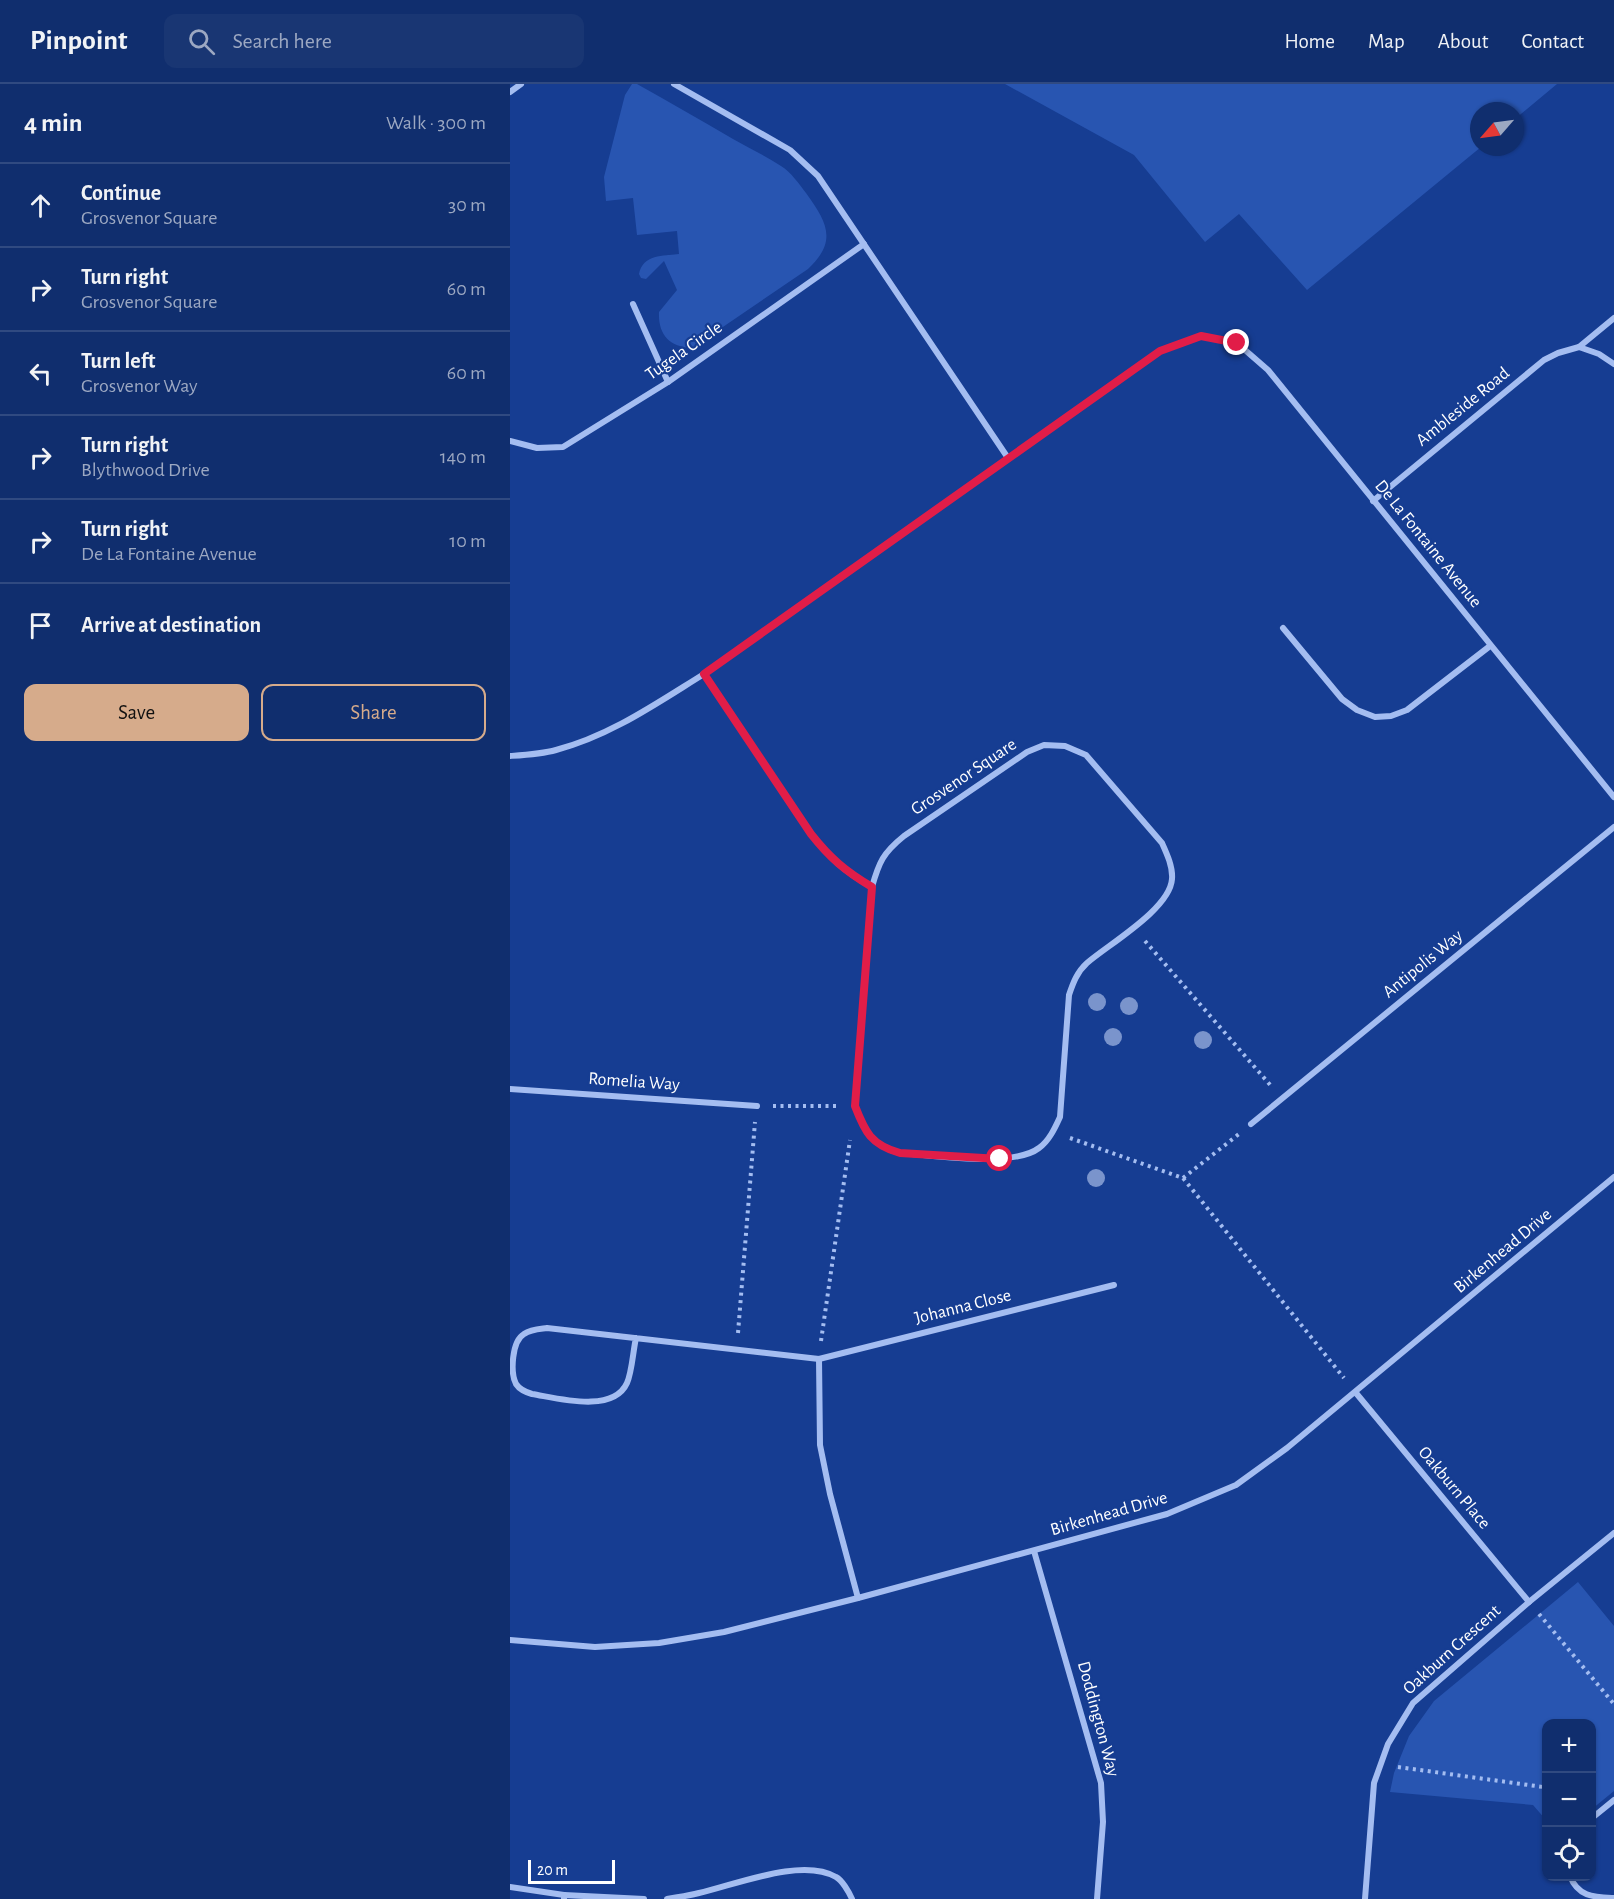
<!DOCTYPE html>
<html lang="en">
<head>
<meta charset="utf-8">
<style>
  :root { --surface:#102e6e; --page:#193673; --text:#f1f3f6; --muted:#9ca8c2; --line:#304a81; --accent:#d6ab8b }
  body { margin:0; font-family:"Alegreya Sans",sans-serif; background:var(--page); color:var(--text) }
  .controls { position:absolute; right:18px; bottom:18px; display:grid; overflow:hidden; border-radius:12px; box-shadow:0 2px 4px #0004 }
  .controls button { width:54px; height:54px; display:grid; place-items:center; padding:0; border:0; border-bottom:2px solid var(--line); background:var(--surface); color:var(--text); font:30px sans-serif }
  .compass { position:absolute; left:960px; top:18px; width:54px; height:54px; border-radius:50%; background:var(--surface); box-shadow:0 2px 4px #0004; rotate:242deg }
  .scale { position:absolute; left:18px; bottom:15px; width:87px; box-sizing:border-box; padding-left:6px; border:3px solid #fff; border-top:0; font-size:16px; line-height:21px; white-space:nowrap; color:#fff; -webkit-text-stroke:4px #163d92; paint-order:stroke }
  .stop { position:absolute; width:18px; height:18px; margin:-14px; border:4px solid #e11d48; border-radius:50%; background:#fff }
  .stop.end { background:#e11d48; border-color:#fff; box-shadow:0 2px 6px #0008 }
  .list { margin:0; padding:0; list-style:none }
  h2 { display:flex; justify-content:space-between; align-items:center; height:78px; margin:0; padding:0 24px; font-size:26px }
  h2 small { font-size:20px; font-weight:400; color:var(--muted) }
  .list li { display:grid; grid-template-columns:39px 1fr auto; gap:18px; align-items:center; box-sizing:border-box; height:84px; padding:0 24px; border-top:2px solid var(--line) }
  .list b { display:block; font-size:22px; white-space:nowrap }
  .list p { margin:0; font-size:20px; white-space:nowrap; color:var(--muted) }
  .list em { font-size:20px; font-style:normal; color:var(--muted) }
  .actions { display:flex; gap:12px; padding:18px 24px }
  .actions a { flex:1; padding:14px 0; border:2px solid var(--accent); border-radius:12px; text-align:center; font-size:21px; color:var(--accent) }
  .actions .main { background:var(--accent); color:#111 }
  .icon { flex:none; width:33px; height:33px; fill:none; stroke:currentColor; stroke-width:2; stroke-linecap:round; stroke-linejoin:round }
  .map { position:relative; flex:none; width:1104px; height:1815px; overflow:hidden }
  header { display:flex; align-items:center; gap:36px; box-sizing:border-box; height:84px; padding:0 30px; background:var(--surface); border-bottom:2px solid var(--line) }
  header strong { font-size:28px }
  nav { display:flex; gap:33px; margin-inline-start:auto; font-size:21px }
  .search { width:420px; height:54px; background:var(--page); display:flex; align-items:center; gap:15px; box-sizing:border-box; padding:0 21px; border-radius:12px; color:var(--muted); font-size:22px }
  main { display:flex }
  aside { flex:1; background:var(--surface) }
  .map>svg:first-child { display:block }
  .green { fill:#2855b1 }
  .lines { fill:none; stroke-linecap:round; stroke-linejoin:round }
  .path { stroke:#a4bdf1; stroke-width:4; stroke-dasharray:3 4.5; stroke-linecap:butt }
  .minor { stroke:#a4bdf1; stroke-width:6 }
  .tree { fill:#7a94cc }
  .route { stroke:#e11d48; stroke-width:8 }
  .labels { text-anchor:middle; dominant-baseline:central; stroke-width:4.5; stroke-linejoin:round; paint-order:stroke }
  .street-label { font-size:18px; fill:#fff; stroke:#163d92 }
</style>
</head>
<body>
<header>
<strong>Pinpoint</strong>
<div class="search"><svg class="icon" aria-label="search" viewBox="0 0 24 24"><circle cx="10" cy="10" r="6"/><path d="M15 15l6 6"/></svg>Search here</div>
<nav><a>Home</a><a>Map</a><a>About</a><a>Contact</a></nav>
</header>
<main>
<aside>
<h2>4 min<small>Walk · 300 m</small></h2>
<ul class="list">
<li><svg class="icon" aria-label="ahead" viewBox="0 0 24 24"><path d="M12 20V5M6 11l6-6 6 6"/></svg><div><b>Continue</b><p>Grosvenor Square</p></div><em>30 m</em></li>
<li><svg class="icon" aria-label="right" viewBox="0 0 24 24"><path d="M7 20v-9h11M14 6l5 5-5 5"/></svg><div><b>Turn right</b><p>Grosvenor Square</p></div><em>60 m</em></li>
<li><svg class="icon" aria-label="left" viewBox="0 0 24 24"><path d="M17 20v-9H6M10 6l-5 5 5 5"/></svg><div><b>Turn left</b><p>Grosvenor Way</p></div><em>60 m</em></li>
<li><svg class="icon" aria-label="right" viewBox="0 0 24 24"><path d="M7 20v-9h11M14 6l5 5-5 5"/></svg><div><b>Turn right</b><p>Blythwood Drive</p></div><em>140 m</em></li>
<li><svg class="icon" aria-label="right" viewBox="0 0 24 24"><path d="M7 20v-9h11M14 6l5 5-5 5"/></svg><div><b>Turn right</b><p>De La Fontaine Avenue</p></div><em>10 m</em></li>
<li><svg class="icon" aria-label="arrive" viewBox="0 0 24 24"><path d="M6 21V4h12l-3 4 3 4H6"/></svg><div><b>Arrive at destination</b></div></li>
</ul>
<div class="actions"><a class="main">Save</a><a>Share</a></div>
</aside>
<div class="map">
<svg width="1104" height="1815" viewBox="0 0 1104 1815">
  <rect width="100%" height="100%" fill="#163d92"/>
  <g class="green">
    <path d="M122,0H127C159,18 191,36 223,55C239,64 256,72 271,82C281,88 289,100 296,109C317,138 328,157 298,185L182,264C159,263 148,250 149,228L167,206L154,177L136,195L131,194L129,190C133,170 153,172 169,170L167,147L127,151L123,114L96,117L94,93L115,11Z"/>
    <path d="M495,0H1047L1005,35V27H969V63H971L797,206L729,130L695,158L624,71Z"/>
    <path d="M1068,1498L1104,1542V1707L1082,1725V1640H1036V1736L1023,1721L880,1708L884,1689L899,1652L924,1617Z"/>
  </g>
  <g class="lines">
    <g class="path">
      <path d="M635,857L762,1003"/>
      <path d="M263,1022H327"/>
      <path d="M560,1054L673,1094L834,1294"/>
      <path d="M673,1094L729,1050"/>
      <path d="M228,1249L245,1038"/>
      <path d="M311,1257L340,1056"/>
      <path d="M1029,1530L1104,1620"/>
      <path d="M888,1683L1033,1703L1036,1707"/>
    </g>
    <g class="minor">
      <path d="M164,0L280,66L308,92L498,374"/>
      <path d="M0,8L11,0"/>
      <path d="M123,220L158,298"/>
      <path d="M1069,263L1089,270L1104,280"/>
      <path d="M0,357L27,364L53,363L158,298L354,160"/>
      <path d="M863,417L1034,276L1048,269L1069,263L1104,234"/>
      <path d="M773,544L832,615L847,626L865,633L881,632L897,626L980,562"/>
      <path d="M194,590L301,750C320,774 335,788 362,803"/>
      <path d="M534,661L555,662L576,671L652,759C657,770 663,783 662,795C660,825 599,860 577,879C567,888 563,899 559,911L550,1033C545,1044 539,1057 529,1064C503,1084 423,1071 390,1069C361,1061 355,1048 345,1022L362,803C369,778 373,769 394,752L517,668Z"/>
      <path d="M0,672C15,671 32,670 46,666C100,652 147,619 194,590L650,267L691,252L727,259L758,286L1104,713"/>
      <path d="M0,1005L247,1022"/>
      <path d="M741,1040L1104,743"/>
      <path d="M126,1254C123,1267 122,1288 117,1299C103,1330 47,1314 22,1310C15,1308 10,1306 6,1300C0,1288 2,1257 14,1250C21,1245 29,1245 37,1244L309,1275L604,1201"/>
      <path d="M309,1275L310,1361L320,1410L348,1514"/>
      <path d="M846,1309L1019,1518"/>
      <path d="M524,1467L591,1699L593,1738L587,1815"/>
      <path d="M0,1556L85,1563L149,1559L214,1548L348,1514L657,1430L726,1401L777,1364L1104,1093"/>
      <path d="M1082,1734L1104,1716"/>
      <path d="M1060,1792C1068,1813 1084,1813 1104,1814"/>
      <path d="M0,1803L54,1811"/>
      <path d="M54,1815V1811L134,1815"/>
      <path d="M157,1815C168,1813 178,1812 189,1809C225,1801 292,1773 326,1793C332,1796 339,1808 342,1815"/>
      <path d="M855,1815L864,1699L878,1660L903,1619L1019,1518L1104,1449"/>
    </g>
  </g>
  <g class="tree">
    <circle cx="587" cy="918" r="9"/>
    <circle cx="619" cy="922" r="9"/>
    <circle cx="603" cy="953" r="9"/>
    <circle cx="693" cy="956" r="9"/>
    <circle cx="586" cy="1094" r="9"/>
  </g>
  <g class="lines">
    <path class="route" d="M490,1075L390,1069C361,1061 355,1048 345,1022L362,803C335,787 320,774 301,750L194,590L650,267L691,252L727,259"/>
  </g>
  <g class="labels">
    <g class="street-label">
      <text transform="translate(174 267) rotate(-35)">Tugela Circle</text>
      <text transform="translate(953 323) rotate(-39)">Ambleside Road</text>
      <text transform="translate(918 460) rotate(51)">De La Fontaine Avenue</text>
      <text transform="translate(454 693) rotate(-34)">Grosvenor Square</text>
      <text transform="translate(913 880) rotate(-39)">Antipolis Way</text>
      <text transform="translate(124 998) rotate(4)">Romelia Way</text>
      <text transform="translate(993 1167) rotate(-40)">Birkenhead Drive</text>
      <text transform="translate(453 1223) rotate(-14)">Johanna Close</text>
      <text transform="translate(944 1404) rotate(50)">Oakburn Place</text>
      <text transform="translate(599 1430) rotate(-16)">Birkenhead Drive</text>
      <text transform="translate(942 1566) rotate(-42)">Oakburn Crescent</text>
      <text transform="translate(588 1635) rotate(75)">Doddington Way</text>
    </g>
  </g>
</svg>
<div class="controls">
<button>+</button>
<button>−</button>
<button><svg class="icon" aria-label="locate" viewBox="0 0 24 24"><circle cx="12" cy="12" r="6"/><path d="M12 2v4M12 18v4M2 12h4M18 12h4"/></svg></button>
</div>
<svg class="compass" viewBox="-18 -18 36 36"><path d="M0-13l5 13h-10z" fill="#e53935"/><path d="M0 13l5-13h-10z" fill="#9ca8c2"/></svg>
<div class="scale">20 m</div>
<div class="stop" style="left:490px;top:1075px"></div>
<div class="stop end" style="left:727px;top:259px"></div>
</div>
</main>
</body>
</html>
